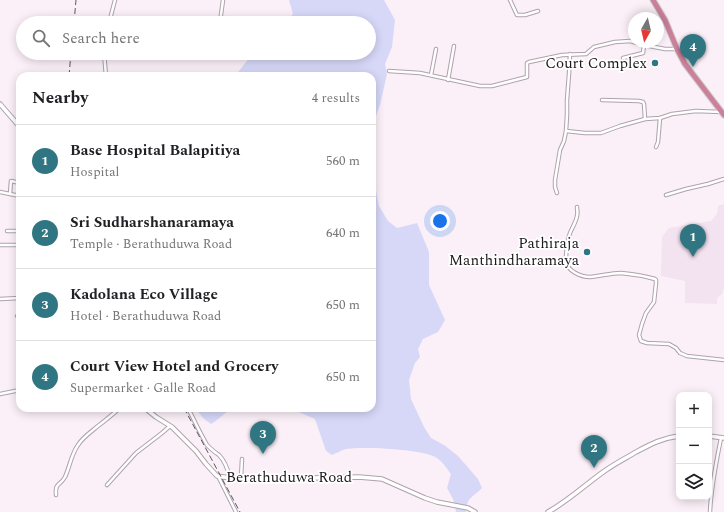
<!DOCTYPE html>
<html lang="en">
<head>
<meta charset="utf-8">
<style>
  :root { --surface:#fff; --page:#f6f6f6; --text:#202124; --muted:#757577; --line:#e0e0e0; --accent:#2f7582 }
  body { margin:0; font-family:Spectral,serif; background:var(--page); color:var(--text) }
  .controls { position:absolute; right:12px; bottom:12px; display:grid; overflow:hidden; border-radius:8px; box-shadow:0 2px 10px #0003 }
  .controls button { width:36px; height:36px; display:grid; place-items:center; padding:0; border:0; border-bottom:1px solid var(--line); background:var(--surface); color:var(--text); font:20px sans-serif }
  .compass { position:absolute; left:628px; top:12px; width:36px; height:36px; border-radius:50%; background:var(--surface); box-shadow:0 2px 10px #0003; rotate:188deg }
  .you { position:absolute; left:440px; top:221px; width:14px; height:14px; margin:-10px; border:3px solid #fff; border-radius:50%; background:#1a73e8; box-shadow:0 0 0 6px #1a73e833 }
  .badge { display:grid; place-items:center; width:26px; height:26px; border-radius:50%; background:var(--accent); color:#fff; font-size:13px; font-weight:700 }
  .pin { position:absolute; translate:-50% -33px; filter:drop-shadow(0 1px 2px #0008) }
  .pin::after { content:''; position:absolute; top:21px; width:14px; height:12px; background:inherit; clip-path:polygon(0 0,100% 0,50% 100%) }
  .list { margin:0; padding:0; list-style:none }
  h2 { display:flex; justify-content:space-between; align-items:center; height:52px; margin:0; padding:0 16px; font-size:17px }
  h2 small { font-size:13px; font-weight:400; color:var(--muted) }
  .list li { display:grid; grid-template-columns:26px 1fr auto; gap:12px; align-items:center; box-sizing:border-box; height:72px; padding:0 16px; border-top:1px solid var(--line) }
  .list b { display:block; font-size:15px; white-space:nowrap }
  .list p { margin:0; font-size:13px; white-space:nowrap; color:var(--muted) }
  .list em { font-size:13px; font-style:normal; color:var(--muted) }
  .icon { flex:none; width:22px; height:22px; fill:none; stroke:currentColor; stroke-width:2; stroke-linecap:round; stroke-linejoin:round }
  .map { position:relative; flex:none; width:724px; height:512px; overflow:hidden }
  .search { position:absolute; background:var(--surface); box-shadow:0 2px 10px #0003; left:16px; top:16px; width:360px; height:44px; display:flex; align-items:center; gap:10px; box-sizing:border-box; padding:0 14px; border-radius:22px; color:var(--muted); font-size:15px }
  .panel { position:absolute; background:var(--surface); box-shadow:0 2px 10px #0003; left:16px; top:72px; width:360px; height:340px; border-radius:12px }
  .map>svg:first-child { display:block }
  .built { fill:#f3e2ef }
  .water { fill:#d7d8f8 }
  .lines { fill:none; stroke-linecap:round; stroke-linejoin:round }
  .street-casing { stroke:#aea3ab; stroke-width:4.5 }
  .secondary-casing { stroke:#aea3ab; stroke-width:5.5 }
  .highway-casing { stroke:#d2d1d2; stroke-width:7 }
  .street { stroke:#fff; stroke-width:2.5 }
  .secondary { stroke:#fff; stroke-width:3.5 }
  .highway { stroke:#cc819a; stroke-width:5 }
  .rail { stroke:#5f585d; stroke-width:1; stroke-dasharray:6 3; stroke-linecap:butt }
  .poi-dot { fill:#2f7582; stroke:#fff; stroke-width:1.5 }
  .labels { text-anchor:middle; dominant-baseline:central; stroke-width:3.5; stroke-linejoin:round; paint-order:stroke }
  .poi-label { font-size:15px; fill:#1d191c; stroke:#fff; text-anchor:end }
  .street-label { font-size:15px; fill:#1d191c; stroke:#fff }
</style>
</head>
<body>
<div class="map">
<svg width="724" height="512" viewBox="0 0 724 512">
  <rect width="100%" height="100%" fill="#fbf0f8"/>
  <path class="built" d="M724,204V288L722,294L717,298V304L685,303V281L661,276L662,237L669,228L711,221L717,214L718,206Z"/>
  <g class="water">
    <path d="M289,0H384L395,20L392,47L385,64L387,74L380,105L372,127V76H235L253,53H369V23H284L293,14Z"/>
    <path d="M372,170L379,206L388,221L397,228L417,223L429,252V285L445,320L438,332L423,339L418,349L420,357L415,363L409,380L411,399L424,427L431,438L444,445L458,456L478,479L482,488C472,498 467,497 466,512H456C455,501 452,497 447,488L451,474C447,469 443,462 437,458C426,449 361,446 346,449C342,450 337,453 332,455L326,451L315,419L289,408H372Z"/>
    <path d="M195,408H232C224,413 220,419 211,424L204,419Z"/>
  </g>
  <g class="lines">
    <g class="street-casing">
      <g id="street">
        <path d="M510,0L517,15H525L538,11"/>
        <path d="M220,22L223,0"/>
        <path d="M109,23L115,0"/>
        <path d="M208,23L220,22L231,23"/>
        <path d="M104,53L106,76"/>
        <path d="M623,58L643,53L644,45"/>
        <path d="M389,71L420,73L480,86H492L527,77V63L529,62L562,55L586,54L594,47L615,42L630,41L644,45L665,49H677"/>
        <path d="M431,75L436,49"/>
        <path d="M448,80L454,46"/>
        <path d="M602,100L639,101L643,102L644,104L645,119"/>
        <path d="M566,131L585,133H601L620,126L645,119L660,118L672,114L696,111L721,112"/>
        <path d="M656,147L658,142L660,118"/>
        <path d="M0,192L20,196"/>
        <path d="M557,193L555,187V180L560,150L564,141L566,131L567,115V100L569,74L570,54"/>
        <path d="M10,194L11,181L20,183"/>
        <path d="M666,195L686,189L708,184L724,179"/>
        <path d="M577,207C577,210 578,213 577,216C576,222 572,228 570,233C567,241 566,253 566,261C567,271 581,277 590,277C601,276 611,273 621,273C632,274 644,276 655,279L656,280V283L654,302L646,313L642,324L639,335L641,341L647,343L669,344L676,348L680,353L687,356L724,360"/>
        <path d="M7,231H20"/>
        <path d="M0,245H20"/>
        <path d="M0,299L20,298"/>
        <path d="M17,316L20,317"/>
        <path d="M0,394L20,390"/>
        <path d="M188,408C194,420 200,433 207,445C211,449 214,452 219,455C225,461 228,470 230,478"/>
        <path d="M218,476L236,512"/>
        <path d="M241,478L242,459"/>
        <path d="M107,485L136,453L162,433L170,426"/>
        <path d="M56,495C55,482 60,486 65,477C70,466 71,455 78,445C83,437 91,432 98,426C106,420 113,414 120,408"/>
        <path d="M710,512C711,487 716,463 721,438"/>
      </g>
    </g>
    <g class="secondary-casing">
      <g id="secondary">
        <path d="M0,104L20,127"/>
        <path d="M145,408L156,417L172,427L196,451L206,464L217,476L230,478L265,479L359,477L382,479L425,498L437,502L468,508L475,512"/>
        <path d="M709,436L724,438"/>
        <path d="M548,512C570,500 587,483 606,470C616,463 626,458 636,452C651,444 662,438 679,436"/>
      </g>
    </g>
    <g class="highway-casing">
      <path id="highway" d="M653,0L665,20L677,49L685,64L724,115"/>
    </g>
    <use href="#street" class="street"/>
    <use href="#secondary" class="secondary"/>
    <use href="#highway" class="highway"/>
    <g class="rail">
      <path d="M74,23L76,0"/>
      <path d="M69,76L71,53"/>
      <path d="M184,408L240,512"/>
    </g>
  </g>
  <g class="poi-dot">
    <circle cx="655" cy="63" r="4"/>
    <circle cx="587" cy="252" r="4"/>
  </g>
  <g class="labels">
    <g class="poi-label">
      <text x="647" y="63">Court Complex</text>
      <text x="579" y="243">Pathiraja<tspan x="579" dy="17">Manthindharamaya</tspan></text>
    </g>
    <g class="street-label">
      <text x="289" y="477">Berathuduwa Road</text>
    </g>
  </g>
</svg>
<div class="controls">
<button>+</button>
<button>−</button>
<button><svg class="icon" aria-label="layers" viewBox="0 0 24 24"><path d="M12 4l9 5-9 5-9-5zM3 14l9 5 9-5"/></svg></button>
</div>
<svg class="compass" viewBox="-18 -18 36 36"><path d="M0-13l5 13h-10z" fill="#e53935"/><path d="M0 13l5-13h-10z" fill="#757577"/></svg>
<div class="you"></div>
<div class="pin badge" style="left:693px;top:257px">1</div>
<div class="pin badge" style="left:594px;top:468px">2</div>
<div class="pin badge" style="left:263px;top:454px">3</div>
<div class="pin badge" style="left:693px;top:67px">4</div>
<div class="search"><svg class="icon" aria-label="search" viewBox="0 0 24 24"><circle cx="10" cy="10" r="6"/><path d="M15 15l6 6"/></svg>Search here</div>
<section class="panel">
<h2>Nearby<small>4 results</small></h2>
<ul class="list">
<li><span class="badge">1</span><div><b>Base Hospital Balapitiya</b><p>Hospital</p></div><em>560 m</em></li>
<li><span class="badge">2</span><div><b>Sri Sudharshanaramaya</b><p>Temple · Berathuduwa Road</p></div><em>640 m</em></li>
<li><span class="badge">3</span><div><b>Kadolana Eco Village</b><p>Hotel · Berathuduwa Road</p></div><em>650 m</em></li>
<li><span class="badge">4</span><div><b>Court View Hotel and Grocery</b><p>Supermarket · Galle Road</p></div><em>650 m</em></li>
</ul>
</section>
</div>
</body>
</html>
